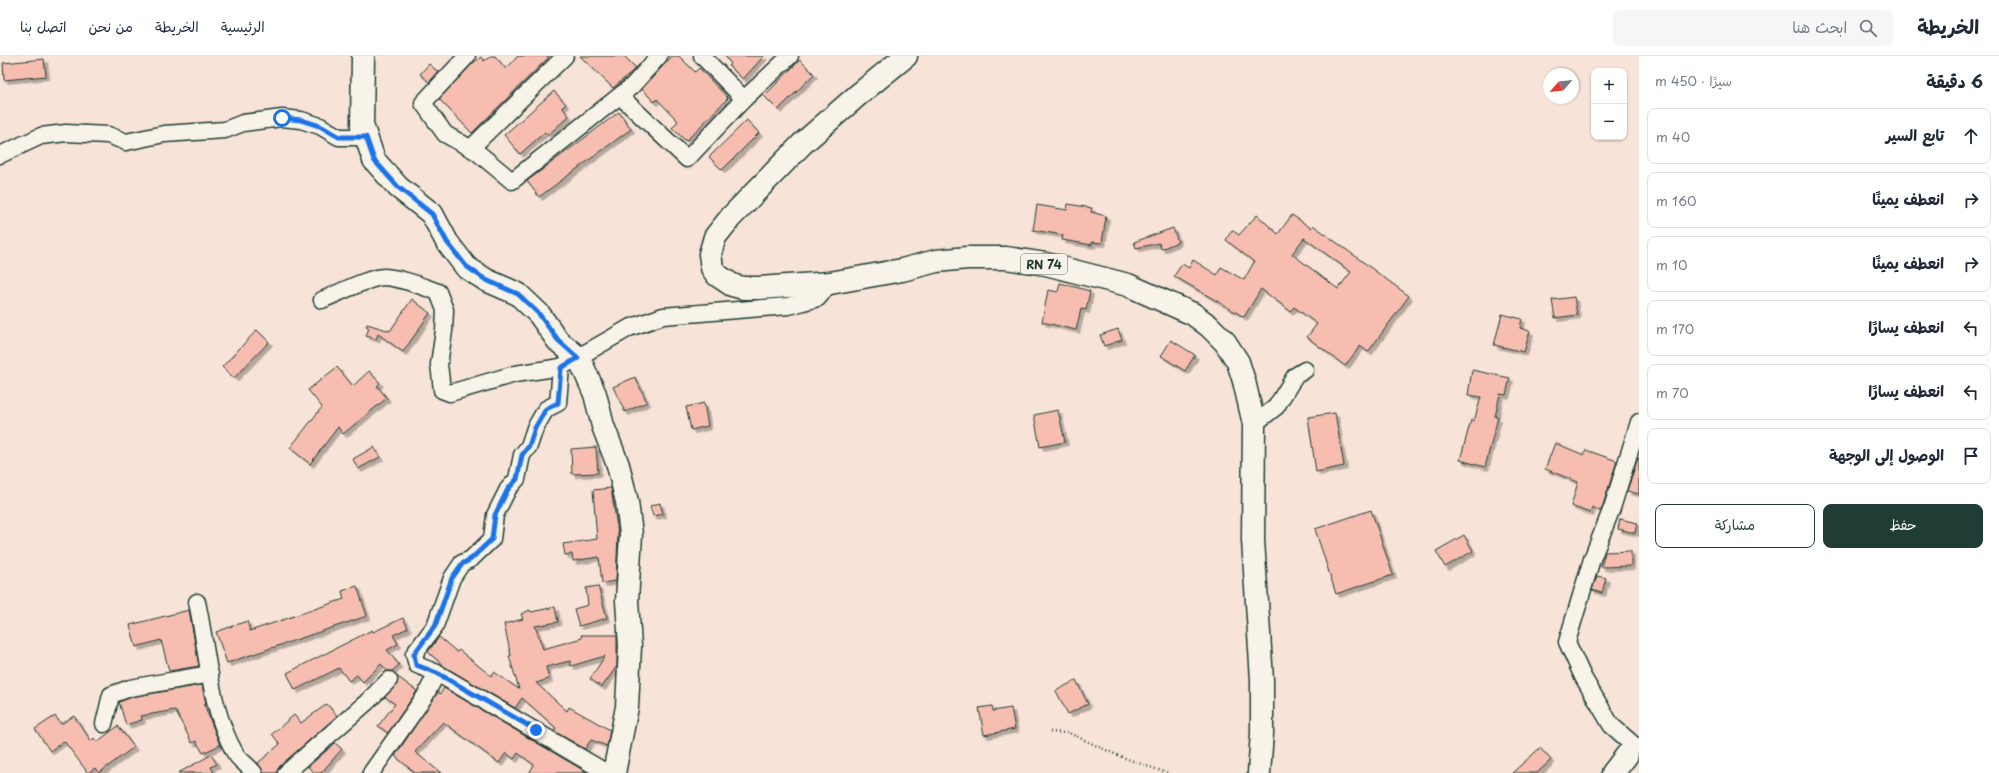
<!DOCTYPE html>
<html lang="ar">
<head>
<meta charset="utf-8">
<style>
  :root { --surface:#fff; --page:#f6f6f7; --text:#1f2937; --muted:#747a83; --line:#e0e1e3; --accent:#1f3d34 }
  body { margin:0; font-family:"Playpen Sans","Playpen Sans Arabic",sans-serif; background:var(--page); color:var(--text); direction:rtl }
  .controls { position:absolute; right:12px; top:12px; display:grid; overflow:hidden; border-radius:8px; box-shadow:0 1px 3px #0004 }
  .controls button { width:36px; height:36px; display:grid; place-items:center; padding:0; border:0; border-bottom:1px solid var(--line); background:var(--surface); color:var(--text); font:20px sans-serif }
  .compass { position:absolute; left:1543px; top:12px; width:36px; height:36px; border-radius:50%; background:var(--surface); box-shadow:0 1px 3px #0004; rotate:242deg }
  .stop { position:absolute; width:12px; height:12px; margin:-9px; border:3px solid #1a73e8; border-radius:50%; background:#fff }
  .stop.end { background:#1a73e8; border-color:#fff; box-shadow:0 1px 4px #0008 }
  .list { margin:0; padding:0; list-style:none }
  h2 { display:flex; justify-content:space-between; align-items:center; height:52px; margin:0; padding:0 16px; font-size:17px }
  h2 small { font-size:13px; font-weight:400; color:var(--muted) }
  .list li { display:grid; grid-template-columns:26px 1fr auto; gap:12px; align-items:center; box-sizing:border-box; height:56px; margin:0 8px 8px; padding:0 8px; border:1px solid var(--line); border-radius:8px }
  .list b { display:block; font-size:15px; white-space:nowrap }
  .list em { font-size:13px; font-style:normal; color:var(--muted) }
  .actions { display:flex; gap:8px; padding:12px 16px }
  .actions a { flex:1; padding:9px 0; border:1px solid var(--accent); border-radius:8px; text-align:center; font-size:14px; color:var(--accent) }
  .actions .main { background:var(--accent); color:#fff }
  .icon { flex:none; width:22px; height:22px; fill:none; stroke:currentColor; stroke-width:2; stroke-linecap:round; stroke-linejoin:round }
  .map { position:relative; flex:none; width:1639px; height:717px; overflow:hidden; direction:ltr }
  header { display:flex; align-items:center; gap:24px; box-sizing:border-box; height:56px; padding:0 20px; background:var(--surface); border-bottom:1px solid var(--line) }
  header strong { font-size:19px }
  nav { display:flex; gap:22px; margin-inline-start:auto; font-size:14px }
  .search { width:280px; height:36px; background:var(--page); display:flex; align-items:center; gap:10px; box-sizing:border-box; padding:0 14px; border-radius:8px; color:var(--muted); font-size:15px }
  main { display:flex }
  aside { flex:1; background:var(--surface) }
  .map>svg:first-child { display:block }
  .building { fill:#f7bdb0; stroke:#1f3d34; fill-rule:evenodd; filter:url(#shadow) }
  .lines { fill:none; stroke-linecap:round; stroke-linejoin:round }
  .street-casing { stroke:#1f3d34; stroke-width:19 }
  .secondary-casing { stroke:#1f3d34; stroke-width:25 }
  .primary-casing { stroke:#1f3d34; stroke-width:25 }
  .path { stroke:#1f3d34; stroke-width:2.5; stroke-dasharray:1 3; stroke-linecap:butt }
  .street { stroke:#f7f3e8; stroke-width:16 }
  .secondary { stroke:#f7f3e8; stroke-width:22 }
  .primary { stroke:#f7f3e8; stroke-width:22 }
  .route { stroke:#1a73e8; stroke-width:5 }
  .labels { text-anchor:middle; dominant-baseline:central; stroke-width:3; stroke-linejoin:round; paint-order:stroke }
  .shield { fill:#f7f3e8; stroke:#60746a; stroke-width:1 }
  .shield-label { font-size:12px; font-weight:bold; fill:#1f3d34 }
</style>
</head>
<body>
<header>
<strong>الخريطة</strong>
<div class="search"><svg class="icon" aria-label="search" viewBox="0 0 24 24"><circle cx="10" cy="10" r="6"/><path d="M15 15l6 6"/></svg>ابحث هنا</div>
<nav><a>الرئيسية</a><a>الخريطة</a><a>من نحن</a><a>اتصل بنا</a></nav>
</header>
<main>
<aside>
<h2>6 دقيقة<small>سيرًا · 450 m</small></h2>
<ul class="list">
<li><svg class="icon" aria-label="ahead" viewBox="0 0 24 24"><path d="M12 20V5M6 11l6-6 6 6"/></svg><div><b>تابع السير</b></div><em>40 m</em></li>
<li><svg class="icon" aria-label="right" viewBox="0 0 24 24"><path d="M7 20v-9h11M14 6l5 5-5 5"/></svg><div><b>انعطف يمينًا</b></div><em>160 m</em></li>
<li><svg class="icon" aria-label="right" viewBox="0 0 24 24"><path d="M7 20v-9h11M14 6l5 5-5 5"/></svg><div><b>انعطف يمينًا</b></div><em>10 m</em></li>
<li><svg class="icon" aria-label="left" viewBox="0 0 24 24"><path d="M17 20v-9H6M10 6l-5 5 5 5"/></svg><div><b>انعطف يسارًا</b></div><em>170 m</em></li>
<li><svg class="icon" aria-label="left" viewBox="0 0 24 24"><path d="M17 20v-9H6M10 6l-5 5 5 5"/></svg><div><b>انعطف يسارًا</b></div><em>70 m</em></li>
<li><svg class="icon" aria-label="arrive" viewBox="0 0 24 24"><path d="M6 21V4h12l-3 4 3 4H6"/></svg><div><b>الوصول إلى الوجهة</b></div></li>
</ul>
<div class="actions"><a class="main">حفظ</a><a>مشاركة</a></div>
</aside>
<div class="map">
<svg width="1639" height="717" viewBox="0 0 1639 717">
  <defs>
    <filter id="shadow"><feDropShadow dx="3.5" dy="3.5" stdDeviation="0" flood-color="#0004"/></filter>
  </defs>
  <rect width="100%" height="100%" fill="#f7e3d7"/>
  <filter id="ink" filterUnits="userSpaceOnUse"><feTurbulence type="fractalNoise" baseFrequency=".025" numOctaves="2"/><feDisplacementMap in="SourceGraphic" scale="8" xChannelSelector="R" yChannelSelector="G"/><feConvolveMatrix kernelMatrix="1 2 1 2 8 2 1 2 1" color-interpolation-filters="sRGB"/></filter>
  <g filter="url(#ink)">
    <g class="building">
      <path d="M491,0H495L506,13L518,0H550L472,77L439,43L473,7L481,1L484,5Z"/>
      <path d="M580,0H624L636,12L613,32Z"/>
      <path d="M672,0H679L695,16L699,12L728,42L686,85L672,72L678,65L657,43L654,46L642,33Z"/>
      <path d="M725,0H764L743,23L729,10L731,8Z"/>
      <path d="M44,3L46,20L4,24L3,7Z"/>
      <path d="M800,4L814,18L778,54L764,40Z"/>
      <path d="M429,8L438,16L429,26L420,18Z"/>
      <path d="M554,35L566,48L562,51L569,60L548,79L545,76L520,98L504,79Z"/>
      <path d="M619,56L631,73L539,141L527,125Z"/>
      <path d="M747,64L759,77L722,114L709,101Z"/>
      <path d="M1068,148L1092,152L1091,156L1106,160L1102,187L1092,186V189L1062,184L1063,179L1033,174L1037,149L1067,154Z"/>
      <path d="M1257,159L1278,178L1292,159L1311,172L1313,169L1409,240L1368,296L1360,290L1345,310L1307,281L1317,268L1294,251L1290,255L1261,233L1244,261L1174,220L1182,208L1189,212L1193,204L1217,219L1221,211L1244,224L1254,206L1226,184L1232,174L1239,179ZM1304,182L1351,216L1338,233L1292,198Z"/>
      <path d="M1173,172L1178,186L1161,193L1159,187L1136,192L1134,186Z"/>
      <path d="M1060,227L1090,235L1086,254L1081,253L1076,274L1042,266L1048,234L1058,236Z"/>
      <path d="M1574,241L1577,259L1555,262L1552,244Z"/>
      <path d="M412,243L430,257L403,296L378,278L376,283L366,280L369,272L366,270L367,268L390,275Z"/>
      <path d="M1502,258L1522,263L1520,272L1530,275L1524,296L1494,289Z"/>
      <path d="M1118,273L1122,284L1104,290L1100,279Z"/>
      <path d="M257,274L269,286L234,322L222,311Z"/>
      <path d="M1171,284L1195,299L1185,315L1161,300Z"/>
      <path d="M337,311L353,330L369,315L380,327L377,330L387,342L343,378L338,371L310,408L290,392L322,351L308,334Z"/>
      <path d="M1472,314L1510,322L1506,339L1500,338L1495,361H1498L1485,411L1460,404L1471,364L1474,365L1481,341L1468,339Z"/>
      <path d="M635,321L647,346L625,356L613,331Z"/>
      <path d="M704,347L708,370L691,374L686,351Z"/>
      <path d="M1058,354L1065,386L1040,391L1034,359Z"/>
      <path d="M1335,357L1344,410L1316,416L1308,361Z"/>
      <path d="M1555,387L1584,399L1586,394L1617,405L1601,455L1592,451L1590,457L1571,450L1578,426L1545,413Z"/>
      <path d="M374,391L380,401L358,413L353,403Z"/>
      <path d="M596,391L598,417L572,418L571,393Z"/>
      <path d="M1638,402H1639V438L1627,435Z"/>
      <path d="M611,432L618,478L616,525L602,527L599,501L573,505L572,498L565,499L563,488L597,483L593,434Z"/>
      <path d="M660,447L663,458L653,460L650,450Z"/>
      <path d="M1371,454L1393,519L1336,538L1315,473Z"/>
      <path d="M1620,463L1637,467L1635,477L1618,473Z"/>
      <path d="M1464,479L1473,495L1445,511L1436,495Z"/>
      <path d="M1631,495V510L1601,511L1605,496Z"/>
      <path d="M1597,520L1606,522L1602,537L1592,534Z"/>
      <path d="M357,530L367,560L227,607L216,576L247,565L250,575L344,543L342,535Z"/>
      <path d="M598,530L607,562L579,570L574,553L588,549L586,532Z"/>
      <path d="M555,551L558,566L535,570L543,593L582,582L581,579H617V610L602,631L590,623L605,600L571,610L570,605L546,611L549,623L536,627L567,655L569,651L610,674L607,690L591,684L585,693L554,675L556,672L522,642L515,652L445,611L428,596L439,581L457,596L459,594L491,620L494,616L519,633L509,600H511L504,568L523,563L521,558L530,554L531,556Z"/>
      <path d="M189,554L199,610L169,615L161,584L136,591L130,569Z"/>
      <path d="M403,562L408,572L393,579L398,588L387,594L399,609L392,615H387L381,608L363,626L357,619L349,625L339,612L295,634L287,617L372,574L373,576Z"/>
      <path d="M398,621L417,635L388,677L378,670L395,648L385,641L396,630Z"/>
      <path d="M1076,624L1088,648L1068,658L1056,635Z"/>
      <path d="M202,629L206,648H204L220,689L203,697L196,685L192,687L175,654L141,660L142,664L126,669L119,646L132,641Z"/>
      <path d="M444,632L588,717H529L534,709L518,697L514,703L506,697L499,707L443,666L415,696L441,717H415L395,700L438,636L440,638Z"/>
      <path d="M327,648L337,660L280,710L277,717H263L258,707L280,688L272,678L294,659L301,667Z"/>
      <path d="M992,650L993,655L1011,652L1015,673L984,679L979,652Z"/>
      <path d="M55,660L61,668L74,660L91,685L94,682L97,686L118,670L134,691L99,717L95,712L88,717L64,685L50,695L35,673Z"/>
      <path d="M335,687L342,693L321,717H315L308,711Z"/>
      <path d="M1540,692L1551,704L1537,717H1512Z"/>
      <path d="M211,699L217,708L211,711L214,717H178Z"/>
    </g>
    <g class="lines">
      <g class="street-casing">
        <g id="street">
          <path d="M467,0L423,47L445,78L477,96L512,125L632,30L659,0"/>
          <path d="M702,0L744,43"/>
          <path d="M620,40L687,103L744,43L790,0"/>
          <path d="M471,92L565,0"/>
          <path d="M0,99L41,80L66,77L108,79L126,86L164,78L225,74L243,67L282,62L301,64L320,70L339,81H366"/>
          <path d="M322,244C337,238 369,221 384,221C402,222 421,230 438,236L445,254L444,275L439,308L442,334L450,337L515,318L561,311"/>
          <path d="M1254,368L1276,351L1295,320L1305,314"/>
          <path d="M197,546C208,596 209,651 235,697C240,705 249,710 254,717"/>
          <path d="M104,668L111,639L130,632L210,618"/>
          <path d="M1635,690L1611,669L1583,621L1567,586L1592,503L1612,452L1639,366"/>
          <path d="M286,717L367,646L389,624"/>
          <path d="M371,717L425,640L437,617"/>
          <path d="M607,717L437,617L417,609L414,598L435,570L452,522L462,507L471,503L492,483L495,459L508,433L517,423L522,399L529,390L535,372L546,353L558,347L561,311L629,272L663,260L788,250L818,242L830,227"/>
        </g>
      </g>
      <g class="secondary-casing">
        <g id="secondary">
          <path d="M363,0L362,69L374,104L398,131L432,158L447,186L466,211L486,224L518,238L539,258L558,285L579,302L595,338L603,370L618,409L627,446L631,478L627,545L630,590L627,651L614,717"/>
          <path d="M1613,717L1627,699"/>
        </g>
      </g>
      <g class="primary-casing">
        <path id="primary" d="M906,0L858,39L802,88L731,161L715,181L710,198L712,212L717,219L732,229L743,232H759L830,227L902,214L936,205L967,202H1006L1046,208L1128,229L1193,258L1209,270L1225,286L1238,306L1244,325L1254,368L1253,484L1262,624V677L1259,717"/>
      </g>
      <path class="path" d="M1050,676L1069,677L1119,700L1167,717"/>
      <use href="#street" class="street"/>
      <use href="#secondary" class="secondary"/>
      <use href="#primary" class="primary"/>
    </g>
  </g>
  <g class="lines" filter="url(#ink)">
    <path class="route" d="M282,62L301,64L320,70L339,81H366L374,104L398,131L432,158L447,186L466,210L486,224L518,238L539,258L558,284L578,302L561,312L558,347L546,353L535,372L529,390L522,399L517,423L508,433L495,459L492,483L471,503L462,508L452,522L435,570L414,598L416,609L437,617L536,674"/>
  </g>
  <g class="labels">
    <rect class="shield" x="1021" y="198" width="46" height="20" rx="3"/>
    <g class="shield-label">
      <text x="1044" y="208">RN 74</text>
    </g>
  </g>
</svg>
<div class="controls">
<button>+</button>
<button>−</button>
</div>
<svg class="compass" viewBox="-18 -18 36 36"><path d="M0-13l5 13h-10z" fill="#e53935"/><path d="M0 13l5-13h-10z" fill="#747a83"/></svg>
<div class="stop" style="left:282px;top:62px"></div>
<div class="stop end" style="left:536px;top:674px"></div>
</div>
</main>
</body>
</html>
